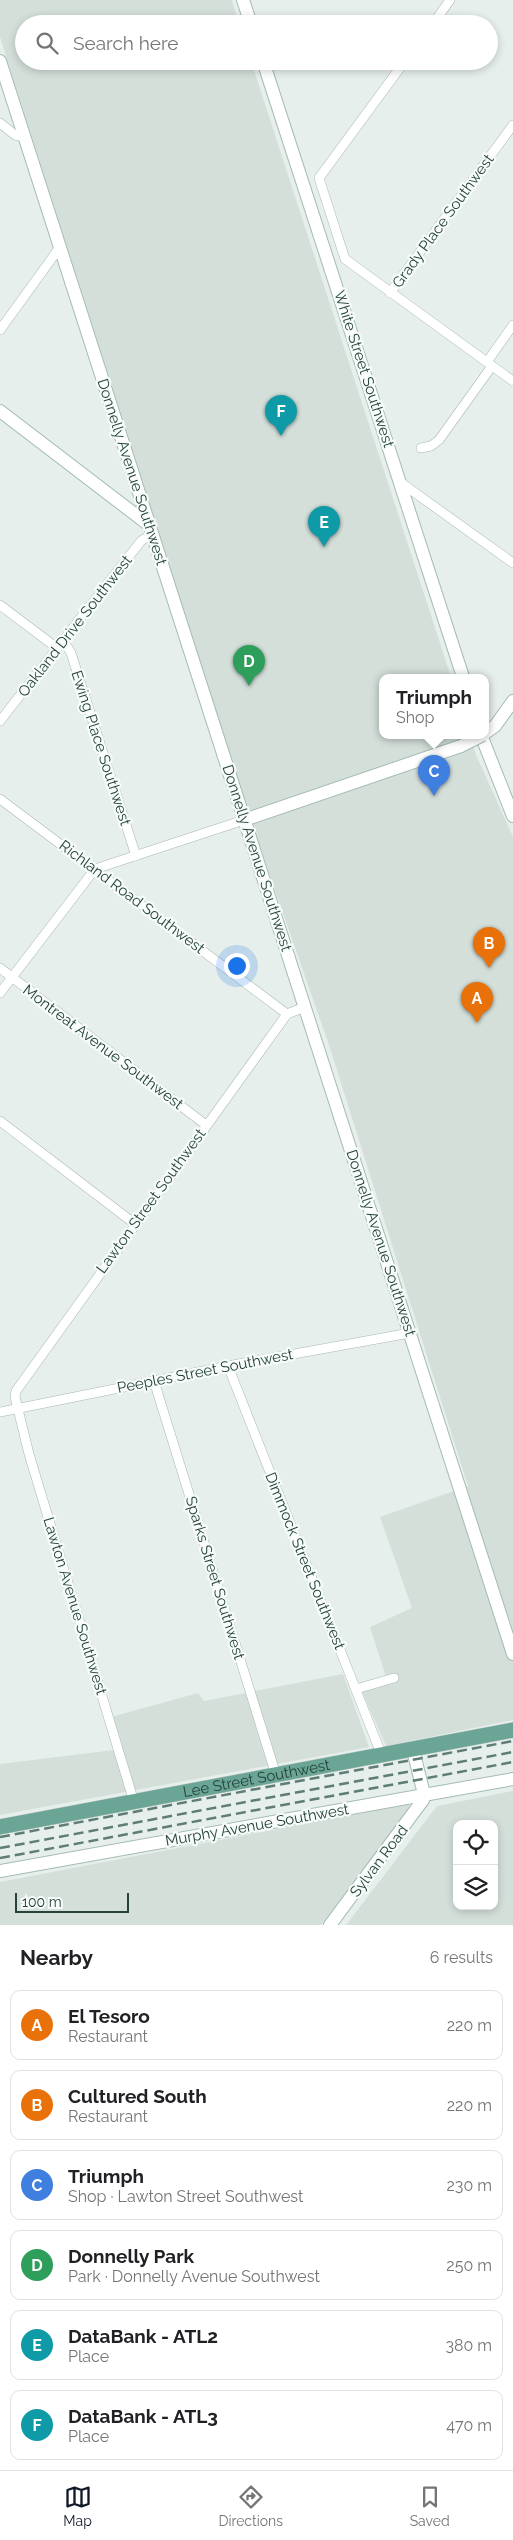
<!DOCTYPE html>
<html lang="en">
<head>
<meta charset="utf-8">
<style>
  :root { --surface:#fff; --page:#f6f6f6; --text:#202124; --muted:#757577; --line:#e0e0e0; --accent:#111827 }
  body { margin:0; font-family:Raleway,sans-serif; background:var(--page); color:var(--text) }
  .controls { position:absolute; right:15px; bottom:15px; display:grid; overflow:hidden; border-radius:10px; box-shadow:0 2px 8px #0003 }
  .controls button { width:45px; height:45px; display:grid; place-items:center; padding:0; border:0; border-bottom:1px solid var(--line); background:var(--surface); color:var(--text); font:25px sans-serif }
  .scale { position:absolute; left:15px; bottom:12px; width:114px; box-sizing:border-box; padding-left:5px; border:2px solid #24423a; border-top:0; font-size:14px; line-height:18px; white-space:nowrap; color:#24423a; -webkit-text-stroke:4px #f7fbf9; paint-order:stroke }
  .you { position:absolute; left:236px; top:965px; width:18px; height:18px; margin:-12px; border:4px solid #fff; border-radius:50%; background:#1a73e8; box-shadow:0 0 0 8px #1a73e833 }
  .badge { display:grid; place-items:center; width:32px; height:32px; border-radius:50%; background:var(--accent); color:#fff; font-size:16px; font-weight:700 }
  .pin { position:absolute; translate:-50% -41px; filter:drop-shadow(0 1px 2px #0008) }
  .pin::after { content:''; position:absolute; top:26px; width:18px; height:15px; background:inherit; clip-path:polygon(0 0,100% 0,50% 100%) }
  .popup { position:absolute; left:379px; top:674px; width:110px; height:65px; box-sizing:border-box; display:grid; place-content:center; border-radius:10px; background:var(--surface); filter:drop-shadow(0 1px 4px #0005); font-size:16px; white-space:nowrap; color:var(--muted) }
  .popup b { font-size:19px; color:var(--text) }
  .popup::after { content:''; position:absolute; left:50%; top:100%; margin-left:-10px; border:10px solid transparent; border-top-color:var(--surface) }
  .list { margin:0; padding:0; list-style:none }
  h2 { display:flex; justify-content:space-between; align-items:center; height:65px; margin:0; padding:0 20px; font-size:21px }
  h2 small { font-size:16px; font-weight:400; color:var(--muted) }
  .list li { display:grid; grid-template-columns:32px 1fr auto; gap:15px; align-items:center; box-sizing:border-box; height:70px; margin:0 10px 10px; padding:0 10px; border:1px solid var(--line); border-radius:10px }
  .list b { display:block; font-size:19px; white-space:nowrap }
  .list p { margin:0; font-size:16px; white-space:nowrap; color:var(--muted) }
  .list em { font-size:16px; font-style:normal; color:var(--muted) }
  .icon { flex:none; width:28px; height:28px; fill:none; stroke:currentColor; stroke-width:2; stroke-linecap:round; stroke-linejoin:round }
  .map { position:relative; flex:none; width:513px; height:1925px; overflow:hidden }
  .search { position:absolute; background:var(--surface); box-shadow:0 2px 8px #0003; left:15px; right:15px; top:15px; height:55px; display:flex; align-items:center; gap:12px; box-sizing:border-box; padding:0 18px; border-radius:28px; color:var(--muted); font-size:19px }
  .sheet { height:545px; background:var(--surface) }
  nav { display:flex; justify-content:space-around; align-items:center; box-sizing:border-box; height:70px; border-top:1px solid var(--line); background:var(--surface); font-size:14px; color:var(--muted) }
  nav a { display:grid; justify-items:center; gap:2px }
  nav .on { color:var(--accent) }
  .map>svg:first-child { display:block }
  .built { fill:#d4dfda; fill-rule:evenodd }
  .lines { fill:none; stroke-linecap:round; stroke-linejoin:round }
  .street-casing { stroke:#a8b8b2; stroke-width:10 }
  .secondary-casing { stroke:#a4bbb3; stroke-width:14 }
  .primary-casing { stroke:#c2cac8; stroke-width:16 }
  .street { stroke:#fff; stroke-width:9 }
  .secondary { stroke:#fff; stroke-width:12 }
  .primary { stroke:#6aa596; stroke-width:15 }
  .rail { stroke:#5f7d75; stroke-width:2.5; stroke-dasharray:10 5; stroke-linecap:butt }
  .secondary-bridge-casing { stroke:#a4bbb3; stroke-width:14; stroke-linecap:butt }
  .secondary-bridge { stroke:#fff; stroke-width:12 }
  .labels { text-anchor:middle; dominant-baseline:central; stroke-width:4.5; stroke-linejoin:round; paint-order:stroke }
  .street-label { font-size:15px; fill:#24423a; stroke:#f7fbf9 }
</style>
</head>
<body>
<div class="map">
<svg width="513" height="1925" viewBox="0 0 513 1925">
  <rect width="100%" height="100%" fill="#e6efeb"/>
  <g class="built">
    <path d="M0,0H232L239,24H24V61H251L451,677H383V735H470L476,755L513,837V1720L386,1746L359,1685L386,1677L370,1627L412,1608L380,1517L468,1486L330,1048L253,827L0,37Z"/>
    <path d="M343,1674L369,1747L0,1815V1764L114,1750L104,1719L198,1693L204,1701Z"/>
    <path d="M513,1791V1925H346L437,1806ZM457,1824H494V1906H457Z"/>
    <path d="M408,1804L410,1807L321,1925H0V1882Z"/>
  </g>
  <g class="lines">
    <g class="street-casing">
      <g id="street">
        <path d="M433,24L450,0"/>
        <path d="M405,61L319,178L345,259L513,381"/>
        <path d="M0,123L15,135L24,137"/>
        <path d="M390,293L513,125"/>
        <path d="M0,330L60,247"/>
        <path d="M487,362L513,325"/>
        <path d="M421,448L431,446L439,440L492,366"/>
        <path d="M400,482L513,563"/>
        <path d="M0,605L57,648"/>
        <path d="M63,640L71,653L136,856"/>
        <path d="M0,721L141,541L152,534"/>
        <path d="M0,799L287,1014"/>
        <path d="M0,968L206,1125"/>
        <path d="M0,993L95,869L244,820"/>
        <path d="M0,1121L135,1224"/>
        <path d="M228,1366L382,1756"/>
        <path d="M154,1381L276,1775"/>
        <path d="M0,1412L228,1366L410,1333"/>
        <path d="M356,1689L394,1678"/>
        <path d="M134,1802L29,1454L15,1397L16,1391L287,1014L305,1007"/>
      </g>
    </g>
    <g class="secondary-casing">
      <g id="secondary">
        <path d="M243,0L251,24"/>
        <path d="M0,61L513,1654"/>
        <path d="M263,61L463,677"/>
        <path d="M0,411L149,525"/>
        <path d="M485,733L495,726L513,701"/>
        <path d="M481,735L513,816"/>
        <path d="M244,820L461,746"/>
        <path d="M0,1871L513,1779"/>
        <path d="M330,1925L423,1800L424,1794L413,1750"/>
      </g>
    </g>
    <g class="primary-casing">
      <g id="primary">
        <path id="s1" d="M0,1827L513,1730"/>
      </g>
    </g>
    <use href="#street" class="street"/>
    <use href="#secondary" class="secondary"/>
    <use href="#primary" class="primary"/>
    <g class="rail">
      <path d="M0,1837L513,1741"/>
      <path d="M0,1848L513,1752"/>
      <path d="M0,1858L513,1762"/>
    </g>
    <g class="secondary-bridge-casing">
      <path id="secondary-bridge" d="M461,746L483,735"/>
    </g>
    <use href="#secondary-bridge" class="secondary-bridge"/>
  </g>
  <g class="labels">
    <g class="street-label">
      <text transform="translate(443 221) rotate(-54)">Grady Place Southwest</text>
      <text transform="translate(364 369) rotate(72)">White Street Southwest</text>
      <text transform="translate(132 472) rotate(72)">Donnelly Avenue Southwest</text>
      <text transform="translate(75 626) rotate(-52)">Oakland Drive Southwest</text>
      <text transform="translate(101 748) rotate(72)">Ewing Place Southwest</text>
      <text transform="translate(257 858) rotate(72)">Donnelly Avenue Southwest</text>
      <text transform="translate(132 897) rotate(37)">Richland Road Southwest</text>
      <text transform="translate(103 1047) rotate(37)">Montreat Avenue Southwest</text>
      <text transform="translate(151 1201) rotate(-54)">Lawton Street Southwest</text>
      <text transform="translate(381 1243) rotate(72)">Donnelly Avenue Southwest</text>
      <text transform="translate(205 1371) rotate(-11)">Peeples Street Southwest</text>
      <text transform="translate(305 1561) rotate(68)">Dimmock Street Southwest</text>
      <text transform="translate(215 1578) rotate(73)">Sparks Street Southwest</text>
      <text transform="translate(75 1606) rotate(73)">Lawton Avenue Southwest</text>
      <text stroke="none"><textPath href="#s1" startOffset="261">Lee Street Southwest</textPath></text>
      <text transform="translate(257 1825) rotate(-10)">Murphy Avenue Southwest</text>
      <text transform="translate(379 1861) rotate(-53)">Sylvan Road</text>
    </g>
  </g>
</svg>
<div class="controls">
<button><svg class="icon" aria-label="locate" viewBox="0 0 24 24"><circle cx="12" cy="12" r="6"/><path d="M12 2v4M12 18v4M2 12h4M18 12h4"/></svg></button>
<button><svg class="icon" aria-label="layers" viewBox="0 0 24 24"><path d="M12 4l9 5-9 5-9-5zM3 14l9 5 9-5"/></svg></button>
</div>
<div class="scale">100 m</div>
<div class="you"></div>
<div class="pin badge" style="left:477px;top:1023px;background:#e8710a">A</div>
<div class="pin badge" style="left:489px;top:968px;background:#e8710a">B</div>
<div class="pin badge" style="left:434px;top:796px;background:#3f7fe0">C</div>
<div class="popup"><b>Triumph</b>Shop</div>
<div class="pin badge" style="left:249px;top:686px;background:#2e9e5b">D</div>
<div class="pin badge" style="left:324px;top:547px;background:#0f9aa8">E</div>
<div class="pin badge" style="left:281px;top:436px;background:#0f9aa8">F</div>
<div class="search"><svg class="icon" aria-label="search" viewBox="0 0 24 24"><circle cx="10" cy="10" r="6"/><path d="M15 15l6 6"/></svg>Search here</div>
</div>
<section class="sheet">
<h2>Nearby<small>6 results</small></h2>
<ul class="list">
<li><span class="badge" style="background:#e8710a">A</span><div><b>El Tesoro</b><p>Restaurant</p></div><em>220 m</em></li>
<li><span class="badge" style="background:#e8710a">B</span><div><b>Cultured South</b><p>Restaurant</p></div><em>220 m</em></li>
<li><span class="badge" style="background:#3f7fe0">C</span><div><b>Triumph</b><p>Shop · Lawton Street Southwest</p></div><em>230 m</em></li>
<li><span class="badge" style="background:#2e9e5b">D</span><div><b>Donnelly Park</b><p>Park · Donnelly Avenue Southwest</p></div><em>250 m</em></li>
<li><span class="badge" style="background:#0f9aa8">E</span><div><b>DataBank - ATL2</b><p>Place</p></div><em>380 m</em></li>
<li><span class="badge" style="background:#0f9aa8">F</span><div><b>DataBank - ATL3</b><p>Place</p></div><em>470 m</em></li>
</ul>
</section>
<nav>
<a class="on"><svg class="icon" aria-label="map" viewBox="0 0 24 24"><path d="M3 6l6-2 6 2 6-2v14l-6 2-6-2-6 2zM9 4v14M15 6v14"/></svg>Map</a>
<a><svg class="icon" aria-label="directions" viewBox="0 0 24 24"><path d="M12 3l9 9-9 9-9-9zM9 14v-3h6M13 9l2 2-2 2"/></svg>Directions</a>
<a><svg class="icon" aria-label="saved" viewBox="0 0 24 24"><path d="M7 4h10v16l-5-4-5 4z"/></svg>Saved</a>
</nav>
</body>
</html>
